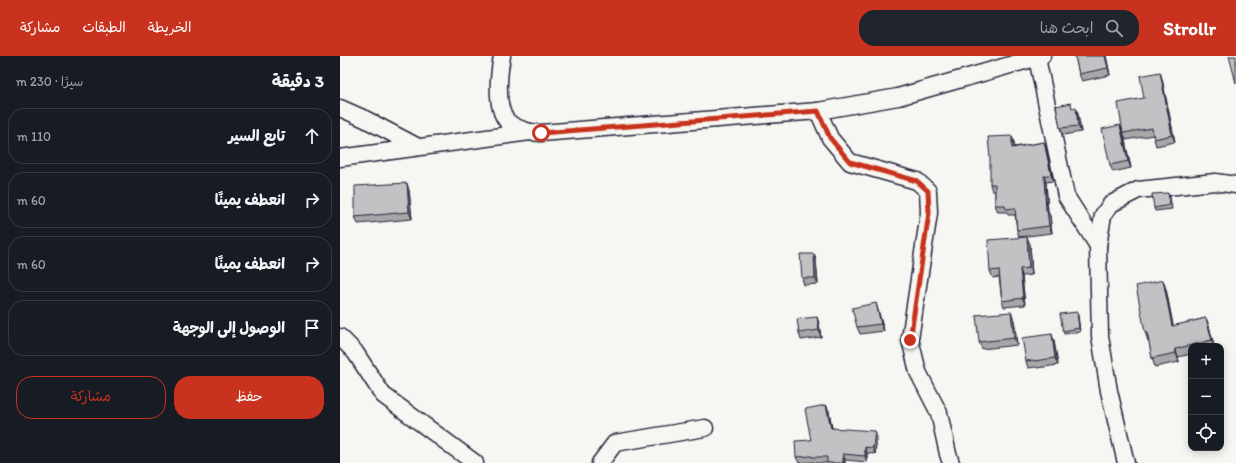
<!DOCTYPE html>
<html lang="ar">
<head>
<meta charset="utf-8">
<style>
  :root { --surface:#171b24; --page:#20242c; --text:#f1f3f6; --muted:#9ea1a6; --line:#363941; --accent:#c8321e }
  body { margin:0; font-family:Itim,"Playpen Sans Arabic",sans-serif; background:var(--page); color:var(--text); direction:rtl }
  .controls { position:absolute; right:12px; bottom:12px; display:grid; overflow:hidden; border-radius:8px; box-shadow:0 2px 10px #0003 }
  .controls button { width:36px; height:36px; display:grid; place-items:center; padding:0; border:0; border-bottom:1px solid var(--line); background:var(--surface); color:var(--text); font:20px sans-serif }
  .stop { position:absolute; width:12px; height:12px; margin:-9px; border:3px solid #c8321e; border-radius:50%; background:#fff }
  .stop.end { background:#c8321e; border-color:#fff; box-shadow:0 1px 4px #0008 }
  .list { margin:0; padding:0; list-style:none }
  h2 { display:flex; justify-content:space-between; align-items:center; height:52px; margin:0; padding:0 16px; font-size:17px }
  h2 small { font-size:13px; font-weight:400; color:var(--muted) }
  .list li { display:grid; grid-template-columns:26px 1fr auto; gap:12px; align-items:center; box-sizing:border-box; height:56px; margin:0 8px 8px; padding:0 8px; border:1px solid var(--line); border-radius:16px }
  .list b { display:block; font-size:15px; white-space:nowrap }
  .list em { font-size:13px; font-style:normal; color:var(--muted) }
  .actions { display:flex; gap:8px; padding:12px 16px }
  .actions a { flex:1; padding:9px 0; border:1px solid var(--accent); border-radius:16px; text-align:center; font-size:14px; color:var(--accent) }
  .actions .main { background:var(--accent); color:#fff }
  .icon { flex:none; width:22px; height:22px; fill:none; stroke:currentColor; stroke-width:2; stroke-linecap:round; stroke-linejoin:round }
  .map { position:relative; flex:none; width:896px; height:407px; overflow:hidden; direction:ltr }
  header { display:flex; align-items:center; gap:24px; box-sizing:border-box; height:56px; padding:0 20px; background:var(--accent); color:#fff }
  header strong { font-size:19px }
  nav { display:flex; gap:22px; margin-inline-start:auto; font-size:14px }
  .search { width:280px; height:36px; background:var(--page); display:flex; align-items:center; gap:10px; box-sizing:border-box; padding:0 14px; border-radius:16px; color:var(--muted); font-size:15px }
  main { display:flex }
  aside { flex:1; background:var(--surface) }
  .map>svg:first-child { display:block }
  .lines { fill:none; stroke-linecap:round; stroke-linejoin:round }
  .street-casing { stroke:#22223b; stroke-width:19 }
  .street { stroke:#f6f6f2; stroke-width:16 }
  .wall { fill:#a7a7a9; stroke:#22223b }
  .shaded-wall { fill:#888889; stroke:#22223b }
  .building { fill:#c2c2c4; stroke:#22223b }
  .route { stroke:#c8321e; stroke-width:5 }
</style>
</head>
<body>
<header>
<strong>Strollr</strong>
<div class="search"><svg class="icon" aria-label="search" viewBox="0 0 24 24"><circle cx="10" cy="10" r="6"/><path d="M15 15l6 6"/></svg>ابحث هنا</div>
<nav><a>الخريطة</a><a>الطبقات</a><a>مشاركة</a></nav>
</header>
<main>
<div class="map">
<svg width="896" height="407" viewBox="0 0 896 407">
  <rect width="100%" height="100%" fill="#f6f6f2"/>
  <filter id="ink" filterUnits="userSpaceOnUse"><feTurbulence type="fractalNoise" baseFrequency=".025" numOctaves="2"/><feDisplacementMap in="SourceGraphic" scale="8" xChannelSelector="R" yChannelSelector="G"/><feConvolveMatrix kernelMatrix="1 2 1 2 8 2 1 2 1" color-interpolation-filters="sRGB"/></filter>
  <g filter="url(#ink)">
    <g class="lines">
      <g class="street-casing">
        <g id="street">
          <path d="M162,0C159,17 155,51 167,65C173,71 182,74 190,76"/>
          <path d="M697,2L726,140L758,190"/>
          <path d="M0,52L25,63L78,91"/>
          <path d="M478,55L490,82L510,106L577,125L588,135L589,157L570,283L578,316L599,357L608,398L611,407"/>
          <path d="M0,102L190,76L201,77L478,55L558,41L702,0"/>
          <path d="M0,281L15,296L43,339L135,407"/>
          <path d="M260,407L275,387L365,372"/>
          <path d="M786,407L769,335L760,280L758,190L763,159L771,148L798,134L875,126L896,129"/>
        </g>
      </g>
      <use href="#street" class="street"/>
    </g>
    <g class="wall">
      <path d="M735,0H766L770,19L742,25L739,18Z"/>
      <path d="M820,16L822,23L835,86L816,90L813,79L786,84L783,77Z"/>
      <path d="M733,52L738,58L741,76L723,79L720,72Z"/>
      <path d="M780,69L783,76L791,112L773,116L770,109Z"/>
      <path d="M674,86V91L704,86L706,93L713,125L706,126L708,156L710,160L712,177L679,181L677,174L675,159H668L667,156H658L655,149V135H652L650,128Z"/>
      <path d="M69,134L72,163L18,168L15,161Z"/>
      <path d="M830,140L832,153L815,155L814,152Z"/>
      <path d="M690,188L692,219L682,220L685,249L664,251L662,245L659,221L653,222L650,215Z"/>
      <path d="M474,198L476,204L478,228L464,229L462,222Z"/>
      <path d="M826,233L833,270L866,262L869,270L874,290H851V298L838,301L839,306L815,311L812,302L809,284L808,285L805,276Z"/>
      <path d="M538,254L544,275L520,278L517,271Z"/>
      <path d="M738,260L740,276L724,278L723,275Z"/>
      <path d="M477,261L479,268L481,281L461,284L459,277Z"/>
      <path d="M674,263L677,289L642,293L639,286Z"/>
      <path d="M714,285L718,309L697,312L696,311L688,312L686,305Z"/>
      <path d="M486,349L489,355L492,372L537,381L535,398L527,397V406L505,404V407H474V406L459,407L456,401L471,384Z"/>
    </g>
    <g class="shaded-wall">
      <path d="M765,0H766L770,19L768,12Z"/>
      <path d="M820,16L822,23L835,86L832,79Z"/>
      <path d="M736,51L738,58L741,76L738,70Z"/>
      <path d="M780,69L783,76L791,112L788,105Z"/>
      <path d="M672,80L674,86L675,98L672,92Z"/>
      <path d="M704,86L706,93L713,125L711,118Z"/>
      <path d="M704,120L706,126L708,156L710,160L712,177L709,170L706,154Z"/>
      <path d="M67,127L69,134L72,163L69,156Z"/>
      <path d="M687,181L690,188L692,219L689,212Z"/>
      <path d="M474,198L476,204L478,228L475,222Z"/>
      <path d="M680,213L682,220L685,249L683,242Z"/>
      <path d="M823,224L826,233L835,279L832,270Z"/>
      <path d="M536,247L544,275L541,268Z"/>
      <path d="M671,256L674,263L677,289L674,282Z"/>
      <path d="M737,256L738,260L740,276L739,272Z"/>
      <path d="M477,261L479,268L481,281L479,274Z"/>
      <path d="M866,262L869,270L874,290L872,284Z"/>
      <path d="M712,278L714,285L718,309L715,302Z"/>
      <path d="M835,293L838,301L839,306L836,297Z"/>
      <path d="M486,349L489,355L493,378L491,372Z"/>
      <path d="M535,375L537,381L535,398L533,392Z"/>
      <path d="M525,391L527,397V406L525,400Z"/>
      <path d="M503,398L505,404V407H503Z"/>
    </g>
    <g class="building">
      <path d="M735,0H765L768,12L739,18Z"/>
      <path d="M889,0H896V27Z"/>
      <path d="M820,16L832,79L814,83L812,72L783,77L778,47L804,42L800,20Z"/>
      <path d="M731,47L732,52L736,51L738,70L720,72L716,50Z"/>
      <path d="M780,69L788,105L770,109L762,73Z"/>
      <path d="M672,80V92L704,86L711,118L704,120L706,154H707L709,170L677,174L675,152L666,153L665,149H655V128H650V102L648,81Z"/>
      <path d="M67,127L69,156L15,161V130Z"/>
      <path d="M828,137L830,149L814,152L812,138Z"/>
      <path d="M687,181L689,212L680,213L683,242L662,245L659,214L650,215L648,184Z"/>
      <path d="M460,198H474L475,222H462Z"/>
      <path d="M823,224L832,270L866,262L872,284L835,293L836,297L812,302L807,276H805L796,230Z"/>
      <path d="M536,247L541,268L517,271L512,252Z"/>
      <path d="M671,256L674,282L639,286L636,259Z"/>
      <path d="M737,256L739,272L723,275L720,258Z"/>
      <path d="M477,261L479,274L459,277L457,263Z"/>
      <path d="M712,278L715,302L694,305V304L686,305L682,282Z"/>
      <path d="M486,349L491,372L535,375L533,392L525,391V400L503,398V407H487V401H472V400L456,401L455,385L471,384L465,353Z"/>
    </g>
  </g>
  <g class="lines" filter="url(#ink)">
    <path class="route" d="M201,77L478,55L490,82L510,106L577,125L588,135L589,157L570,284"/>
  </g>
</svg>
<div class="controls">
<button>+</button>
<button>−</button>
<button><svg class="icon" aria-label="locate" viewBox="0 0 24 24"><circle cx="12" cy="12" r="6"/><path d="M12 2v4M12 18v4M2 12h4M18 12h4"/></svg></button>
</div>
<div class="stop" style="left:201px;top:77px"></div>
<div class="stop end" style="left:570px;top:284px"></div>
</div>
<aside>
<h2>3 دقيقة<small>سيرًا · 230 m</small></h2>
<ul class="list">
<li><svg class="icon" aria-label="ahead" viewBox="0 0 24 24"><path d="M12 20V5M6 11l6-6 6 6"/></svg><div><b>تابع السير</b></div><em>110 m</em></li>
<li><svg class="icon" aria-label="right" viewBox="0 0 24 24"><path d="M7 20v-9h11M14 6l5 5-5 5"/></svg><div><b>انعطف يمينًا</b></div><em>60 m</em></li>
<li><svg class="icon" aria-label="right" viewBox="0 0 24 24"><path d="M7 20v-9h11M14 6l5 5-5 5"/></svg><div><b>انعطف يمينًا</b></div><em>60 m</em></li>
<li><svg class="icon" aria-label="arrive" viewBox="0 0 24 24"><path d="M6 21V4h12l-3 4 3 4H6"/></svg><div><b>الوصول إلى الوجهة</b></div></li>
</ul>
<div class="actions"><a class="main">حفظ</a><a>مشاركة</a></div>
</aside>
</main>
</body>
</html>
